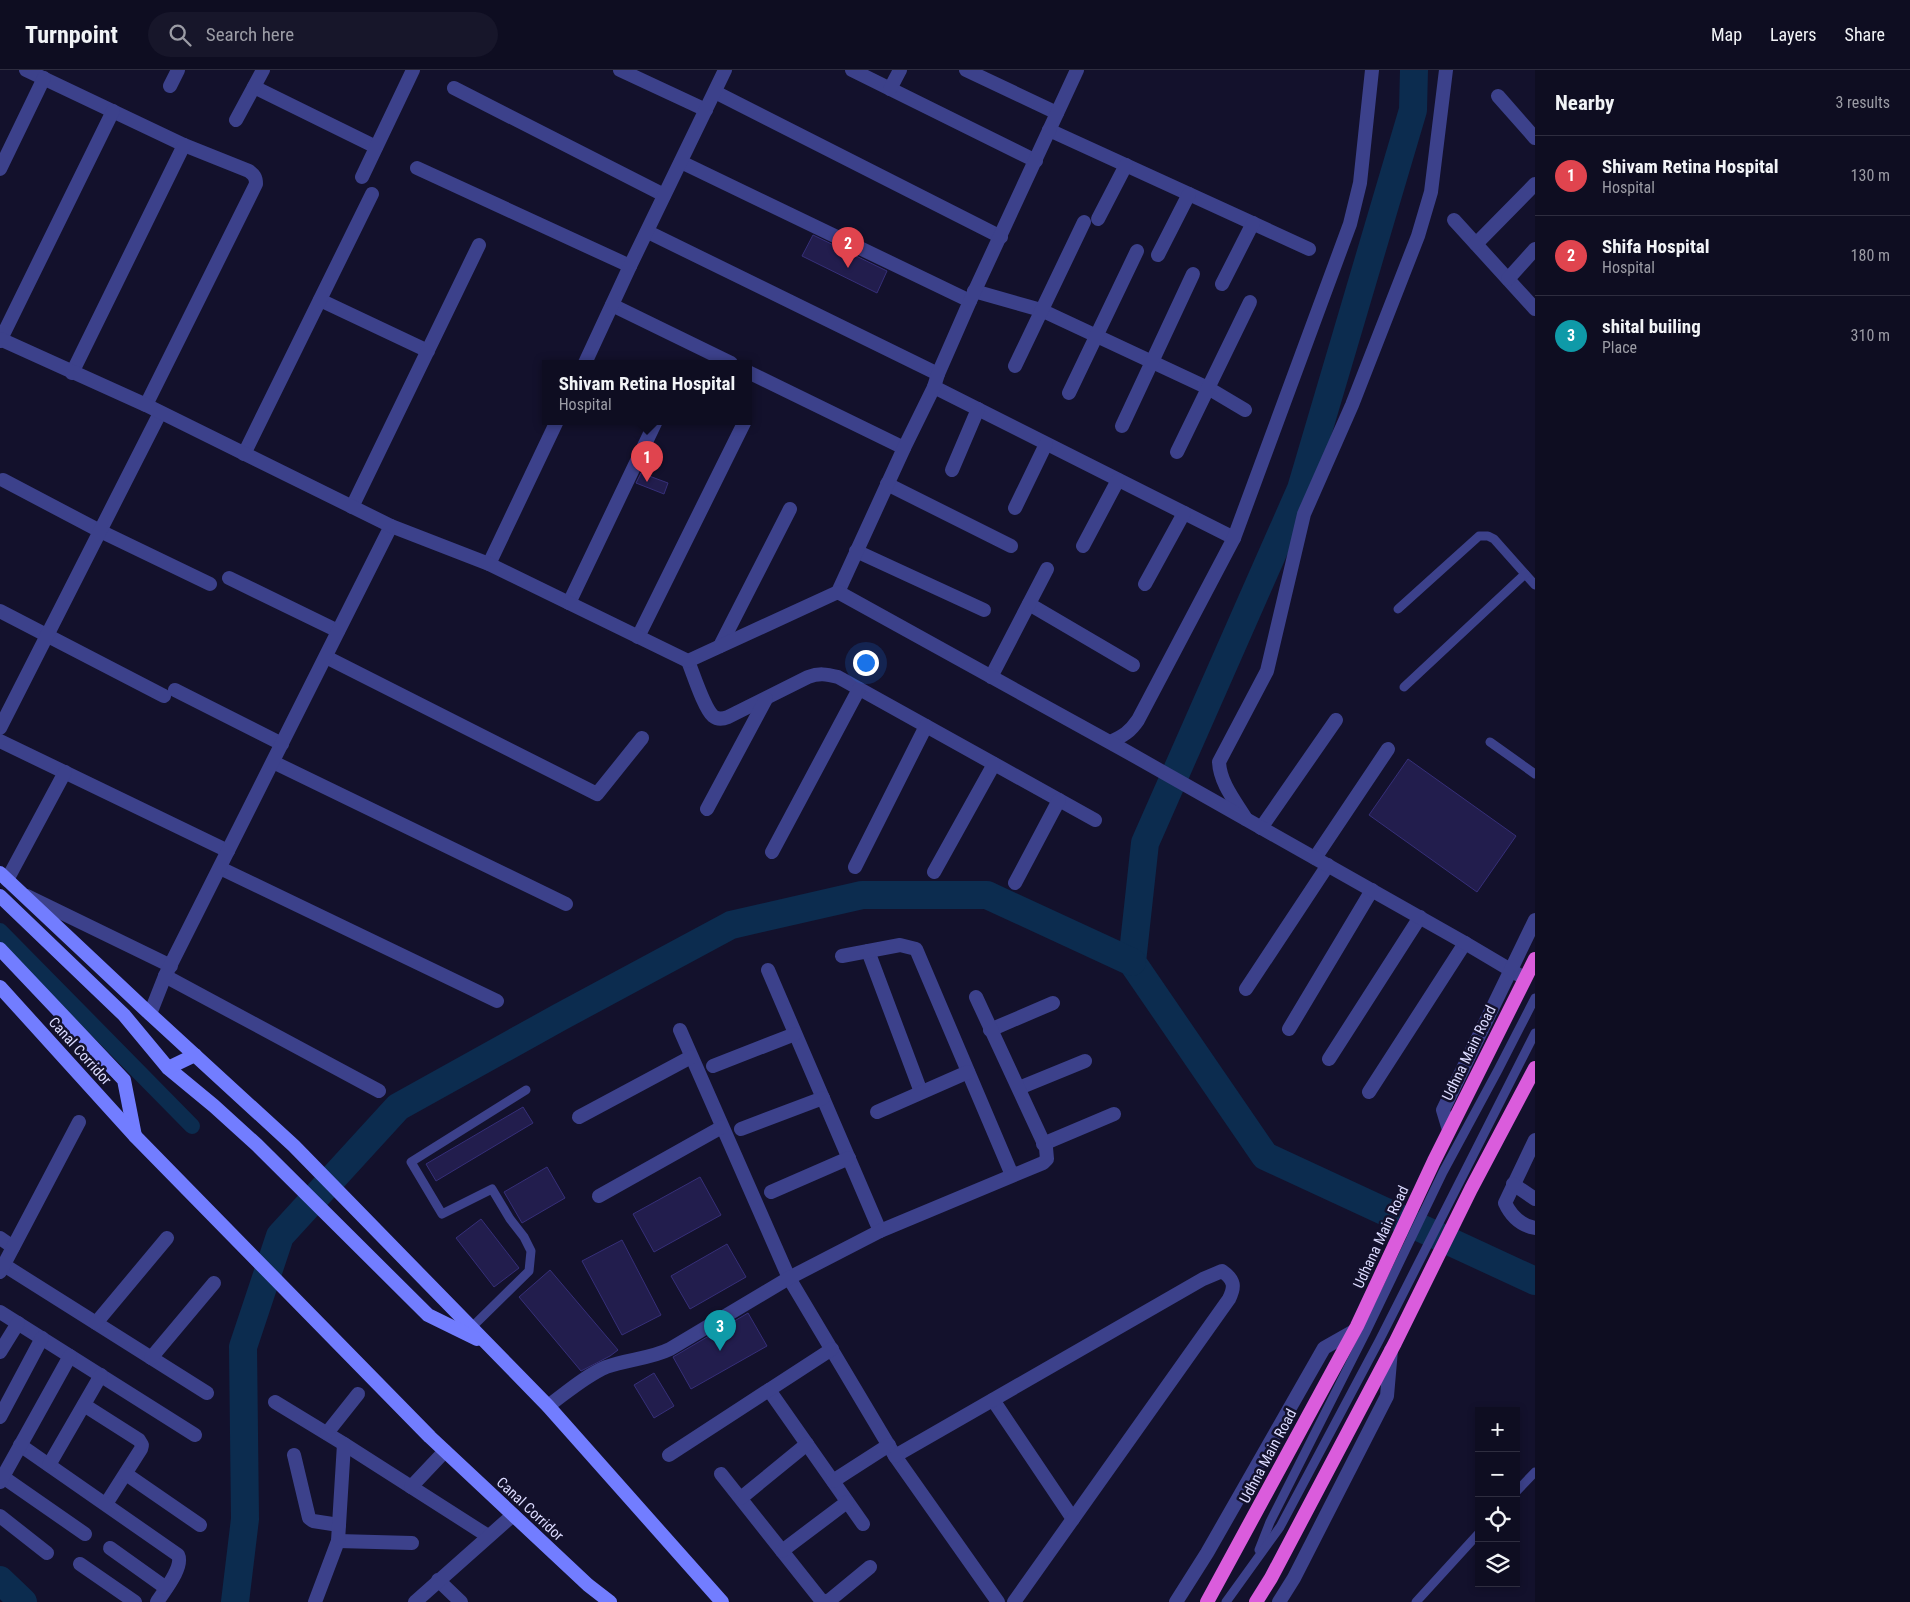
<!DOCTYPE html>
<html lang="en">
<head>
<meta charset="utf-8">
<style>
  :root { --surface:#0e0d21; --page:#17162a; --text:#f1f3f6; --muted:#9b9ca5; --line:#2e2d3f; --accent:#07ffff }
  body { margin:0; font-family:"Roboto Condensed",sans-serif; background:var(--page); color:var(--text) }
  .controls { position:absolute; right:15px; bottom:15px; display:grid; overflow:hidden; border-radius:0px; box-shadow:0 2px 8px #0003 }
  .controls button { width:45px; height:45px; display:grid; place-items:center; padding:0; border:0; border-bottom:1px solid var(--line); background:var(--surface); color:var(--text); font:25px sans-serif }
  .you { position:absolute; left:865px; top:592px; width:18px; height:18px; margin:-12px; border:4px solid #fff; border-radius:50%; background:#1a73e8; box-shadow:0 0 0 8px #1a73e833 }
  .badge { display:grid; place-items:center; width:32px; height:32px; border-radius:50%; background:var(--accent); color:#fff; font-size:16px; font-weight:700 }
  .pin { position:absolute; translate:-50% -41px; filter:drop-shadow(0 1px 2px #0008) }
  .pin::after { content:''; position:absolute; top:26px; width:18px; height:15px; background:inherit; clip-path:polygon(0 0,100% 0,50% 100%) }
  .popup { position:absolute; left:542px; top:290px; width:210px; height:65px; box-sizing:border-box; display:grid; place-content:center; border-radius:0px; background:var(--surface); filter:drop-shadow(0 1px 4px #0005); font-size:16px; white-space:nowrap; color:var(--muted) }
  .popup b { font-size:19px; color:var(--text) }
  .popup::after { content:''; position:absolute; left:50%; top:100%; margin-left:-10px; border:10px solid transparent; border-top-color:var(--surface) }
  .list { margin:0; padding:0; list-style:none }
  h2 { display:flex; justify-content:space-between; align-items:center; height:65px; margin:0; padding:0 20px; font-size:21px }
  h2 small { font-size:16px; font-weight:400; color:var(--muted) }
  .list li { display:grid; grid-template-columns:32px 1fr auto; gap:15px; align-items:center; box-sizing:border-box; height:80px; padding:0 20px; border-top:1px solid var(--line) }
  .list b { display:block; font-size:19px; white-space:nowrap }
  .list p { margin:0; font-size:16px; white-space:nowrap; color:var(--muted) }
  .list em { font-size:16px; font-style:normal; color:var(--muted) }
  .icon { flex:none; width:28px; height:28px; fill:none; stroke:currentColor; stroke-width:2; stroke-linecap:round; stroke-linejoin:round }
  .map { position:relative; flex:none; width:1535px; height:1532px; overflow:hidden }
  header { display:flex; align-items:center; gap:30px; box-sizing:border-box; height:70px; padding:0 25px; background:var(--surface); border-bottom:1px solid var(--line) }
  header strong { font-size:24px }
  nav { display:flex; gap:28px; margin-inline-start:auto; font-size:18px }
  .search { width:350px; height:45px; background:var(--page); display:flex; align-items:center; gap:12px; box-sizing:border-box; padding:0 18px; border-radius:28px; color:var(--muted); font-size:19px }
  main { display:flex }
  aside { flex:1; background:var(--surface) }
  .map>svg:first-child { display:block }
  .lines { fill:none; stroke-linecap:round; stroke-linejoin:round }
  .canal { stroke:#0c2c4f; stroke-width:16 }
  .river { stroke:#0c2c4f; stroke-width:28 }
  .building { fill:#221d4d; stroke:#362f79 }
  .service { stroke:#3c418b; stroke-width:9 }
  .minor { stroke:#3c418b; stroke-width:14 }
  .tertiary { stroke:#3c418b; stroke-width:14 }
  .secondary { stroke:#727dff; stroke-width:14 }
  .trunk { stroke:#da5cdc; stroke-width:14 }
  .labels { text-anchor:middle; dominant-baseline:central; stroke-width:5; stroke-linejoin:round; paint-order:stroke }
  .street-label { font-size:15px; fill:#dcdbff; stroke:#13112c }
</style>
</head>
<body>
<header>
<strong>Turnpoint</strong>
<div class="search"><svg class="icon" aria-label="search" viewBox="0 0 24 24"><circle cx="10" cy="10" r="6"/><path d="M15 15l6 6"/></svg>Search here</div>
<nav><a>Map</a><a>Layers</a><a>Share</a></nav>
</header>
<main>
<div class="map">
<svg width="1535" height="1532" viewBox="0 0 1535 1532">
  <rect width="100%" height="100%" fill="#13112c"/>
  <g class="lines">
    <path class="canal" d="M0,861L192,1056"/>
    <g class="river">
      <path d="M1414,0L1413,40L1301,419L1145,773L1132,892L1265,1086L1535,1211"/>
      <path d="M0,1510L23,1532"/>
      <path d="M235,1532L245,1449L243,1277L280,1166L398,1037L560,947L731,855L862,825H987L1132,892"/>
    </g>
  </g>
  <g class="building">
    <path d="M813,165L887,201L877,223L802,186Z"/>
    <path d="M641,403L668,413L664,424L636,413Z"/>
    <path d="M1408,689L1516,766L1477,822L1369,745Z"/>
    <path d="M523,1037L533,1053L436,1111L426,1094Z"/>
    <path d="M547,1097L565,1128L522,1153L504,1122Z"/>
    <path d="M700,1107L721,1145L654,1182L633,1144Z"/>
    <path d="M481,1149L519,1198L494,1217L456,1168Z"/>
    <path d="M622,1170L661,1245L622,1265L582,1191Z"/>
    <path d="M727,1174L746,1207L690,1239L671,1206Z"/>
    <path d="M550,1200L618,1280L610,1286L581,1301L519,1227Z"/>
    <path d="M748,1243L767,1276L691,1319L673,1287Z"/>
    <path d="M654,1303L674,1336L654,1348L634,1315Z"/>
  </g>
  <g class="lines">
    <g class="service">
      <path d="M1398,539L1479,466H1488L1494,469L1535,515"/>
      <path d="M1404,617L1525,504"/>
      <path d="M1490,672L1535,704"/>
      <path d="M471,1258L529,1201L531,1181L524,1167L510,1149L492,1119L442,1144L411,1092L526,1020"/>
      <path d="M1516,1422L1535,1402"/>
      <path d="M1259,1480L1270,1452L1366,1262L1443,1102L1498,1000L1535,928"/>
      <path d="M1226,1532L1280,1457L1379,1271L1535,963"/>
      <path d="M1416,1532L1479,1463"/>
    </g>
    <g class="minor">
      <path d="M26,0L184,75L249,101C254,105 256,107 256,114L146,335"/>
      <path d="M620,0L706,40"/>
      <path d="M852,0L1036,91"/>
      <path d="M966,0L1057,43"/>
      <path d="M170,16L178,0"/>
      <path d="M254,17L376,77"/>
      <path d="M454,18L664,125"/>
      <path d="M890,19L900,0"/>
      <path d="M715,22L1001,167"/>
      <path d="M1498,26L1535,68"/>
      <path d="M236,50L263,0"/>
      <path d="M1049,60L1309,179"/>
      <path d="M681,92L970,231"/>
      <path d="M417,98L630,196"/>
      <path d="M0,99L44,8"/>
      <path d="M362,107L413,0"/>
      <path d="M1098,149L1126,95"/>
      <path d="M1454,150L1535,239"/>
      <path d="M648,162L938,304"/>
      <path d="M1476,174L1535,114"/>
      <path d="M1158,185L1189,124"/>
      <path d="M1508,209L1535,179"/>
      <path d="M1222,214L1253,153"/>
      <path d="M974,221L1041,240L1208,318L1245,340"/>
      <path d="M320,230L428,281"/>
      <path d="M612,235L731,293"/>
      <path d="M0,271L113,41"/>
      <path d="M585,293L630,196L725,0"/>
      <path d="M1015,296L1084,152"/>
      <path d="M748,302L904,378"/>
      <path d="M72,303L184,75"/>
      <path d="M934,317L1234,468"/>
      <path d="M1069,323L1137,181"/>
      <path d="M1122,356L1193,204"/>
      <path d="M1177,382L1250,232"/>
      <path d="M244,384L372,124"/>
      <path d="M952,400L978,339"/>
      <path d="M3,410L100,461L210,514"/>
      <path d="M887,414L1011,476"/>
      <path d="M352,437L479,175"/>
      <path d="M1015,438L1046,374"/>
      <path d="M1083,476L1118,410"/>
      <path d="M856,481L984,540"/>
      <path d="M489,494L557,351"/>
      <path d="M229,508L338,561"/>
      <path d="M1145,514L1184,443"/>
      <path d="M838,522L904,378L934,317L938,304L970,231L1077,0"/>
      <path d="M569,533L656,351"/>
      <path d="M1029,534L1133,595"/>
      <path d="M0,541L164,626"/>
      <path d="M638,567L745,351"/>
      <path d="M720,576L790,439"/>
      <path d="M326,587L597,724L642,668"/>
      <path d="M688,591C693,603 704,638 713,646C718,650 723,649 728,647L808,607C819,603 826,604 838,607L1095,750"/>
      <path d="M991,607L1047,499"/>
      <path d="M175,620L282,674"/>
      <path d="M0,658L160,343"/>
      <path d="M0,671L228,781"/>
      <path d="M1110,672C1123,666 1130,662 1138,650L1234,468L1350,154L1360,113L1372,0"/>
      <path d="M273,692L566,834"/>
      <path d="M707,739L766,629"/>
      <path d="M1246,749C1235,731 1220,713 1219,692L1267,601L1304,444L1352,335L1418,166L1431,122L1446,0"/>
      <path d="M1261,758L1336,650"/>
      <path d="M772,782L859,619"/>
      <path d="M1315,788L1388,679"/>
      <path d="M855,797L926,656"/>
      <path d="M220,798L497,931"/>
      <path d="M934,802L994,694"/>
      <path d="M7,810L65,702"/>
      <path d="M1015,813L1059,730"/>
      <path d="M27,826L171,896"/>
      <path d="M868,881L921,1022"/>
      <path d="M842,886L900,875L916,879L1012,1105"/>
      <path d="M768,900L880,1161"/>
      <path d="M165,906L379,1021"/>
      <path d="M1246,919L1328,795"/>
      <path d="M150,944L165,906L391,456"/>
      <path d="M1289,959L1372,820"/>
      <path d="M680,960L789,1208L895,1386L998,1532"/>
      <path d="M990,960L1053,933"/>
      <path d="M1329,989L1420,847"/>
      <path d="M713,996L795,964"/>
      <path d="M1019,1018L1085,991"/>
      <path d="M1369,1022L1465,873"/>
      <path d="M877,1042L968,1002"/>
      <path d="M579,1047L691,987"/>
      <path d="M741,1059L823,1028"/>
      <path d="M1535,1070L1505,1133C1511,1146 1520,1155 1535,1158"/>
      <path d="M1043,1074L1114,1044"/>
      <path d="M1513,1114L1535,1129"/>
      <path d="M771,1122L849,1088"/>
      <path d="M599,1126L722,1057"/>
      <path d="M0,1168L13,1177"/>
      <path d="M4,1195L207,1323"/>
      <path d="M0,1202L79,1052"/>
      <path d="M0,1242L195,1365"/>
      <path d="M96,1253L167,1168"/>
      <path d="M0,1282L18,1253"/>
      <path d="M151,1288L214,1213"/>
      <path d="M769,1320L863,1454"/>
      <path d="M993,1330L1073,1449"/>
      <path d="M275,1332L344,1374L488,1466"/>
      <path d="M84,1335L139,1370L142,1375L141,1379L106,1434"/>
      <path d="M548,1336C566,1323 585,1306 606,1297C627,1289 650,1289 670,1279L789,1208L880,1161L1043,1093L1047,1089L1046,1078L976,927"/>
      <path d="M0,1347L42,1268"/>
      <path d="M327,1363L358,1324"/>
      <path d="M20,1375L178,1485C184,1497 164,1521 157,1532"/>
      <path d="M294,1385L309,1448L313,1451L339,1455"/>
      <path d="M669,1385L832,1279"/>
      <path d="M895,1386L1203,1209L1222,1201C1235,1210 1235,1217 1229,1229L1014,1532"/>
      <path d="M49,1395L101,1305"/>
      <path d="M126,1404L200,1455"/>
      <path d="M721,1404L821,1530L826,1531L830,1530L870,1497"/>
      <path d="M3,1407L85,1464"/>
      <path d="M833,1411L889,1375"/>
      <path d="M0,1412L70,1286"/>
      <path d="M411,1417L445,1381"/>
      <path d="M741,1428L807,1374"/>
      <path d="M0,1446L47,1483"/>
      <path d="M338,1471L412,1473"/>
      <path d="M110,1478L166,1518"/>
      <path d="M782,1481L847,1432"/>
      <path d="M80,1494L135,1532"/>
      <path d="M438,1510L461,1532"/>
      <path d="M315,1532L338,1471L344,1374"/>
      <path d="M415,1532L513,1445"/>
    </g>
    <g class="tertiary">
      <path d="M0,269L146,335L391,456L489,494L688,591L838,522L1122,679L1465,873L1524,908"/>
      <path d="M1449,1060L1443,1040L1535,850"/>
      <path d="M1176,1532L1207,1483L1324,1278L1354,1261"/>
      <path d="M1279,1532L1294,1508L1387,1326L1391,1280"/>
    </g>
    <g class="secondary">
      <path d="M0,803L150,944L294,1076L548,1336L722,1532"/>
      <path d="M0,826L124,945L168,998L214,1036L257,1075L428,1245L477,1269"/>
      <path d="M0,879L124,1010L135,1066"/>
      <path d="M0,917L135,1066L430,1367L588,1515L610,1532"/>
      <path d="M168,998L195,985"/>
    </g>
    <g class="trunk">
      <path d="M1207,1532L1357,1256L1434,1091L1535,889"/>
      <path d="M1256,1532L1271,1508L1395,1273L1471,1119L1535,998"/>
    </g>
  </g>
  <g class="labels">
    <g class="street-label">
      <text transform="translate(80 981) rotate(48)">Canal Corridor</text>
      <text transform="translate(1469 983) rotate(-64)">Udhna Main Road</text>
      <text transform="translate(1381 1167) rotate(-65)">Udhana Main Road</text>
      <text transform="translate(1268 1386) rotate(-62)">Udhna Main Road</text>
      <text transform="translate(530 1439) rotate(43)">Canal Corridor</text>
    </g>
  </g>
</svg>
<div class="controls">
<button>+</button>
<button>−</button>
<button><svg class="icon" aria-label="locate" viewBox="0 0 24 24"><circle cx="12" cy="12" r="6"/><path d="M12 2v4M12 18v4M2 12h4M18 12h4"/></svg></button>
<button><svg class="icon" aria-label="layers" viewBox="0 0 24 24"><path d="M12 4l9 5-9 5-9-5zM3 14l9 5 9-5"/></svg></button>
</div>
<div class="you"></div>
<div class="pin badge" style="left:647px;top:412px;background:#e0444e">1</div>
<div class="popup"><b>Shivam Retina Hospital</b>Hospital</div>
<div class="pin badge" style="left:848px;top:198px;background:#e0444e">2</div>
<div class="pin badge" style="left:720px;top:1281px;background:#0f9aa8">3</div>
</div>
<aside>
<h2>Nearby<small>3 results</small></h2>
<ul class="list">
<li><span class="badge" style="background:#e0444e">1</span><div><b>Shivam Retina Hospital</b><p>Hospital</p></div><em>130 m</em></li>
<li><span class="badge" style="background:#e0444e">2</span><div><b>Shifa Hospital</b><p>Hospital</p></div><em>180 m</em></li>
<li><span class="badge" style="background:#0f9aa8">3</span><div><b>shital builing</b><p>Place</p></div><em>310 m</em></li>
</ul>
</aside>
</main>
</body>
</html>
